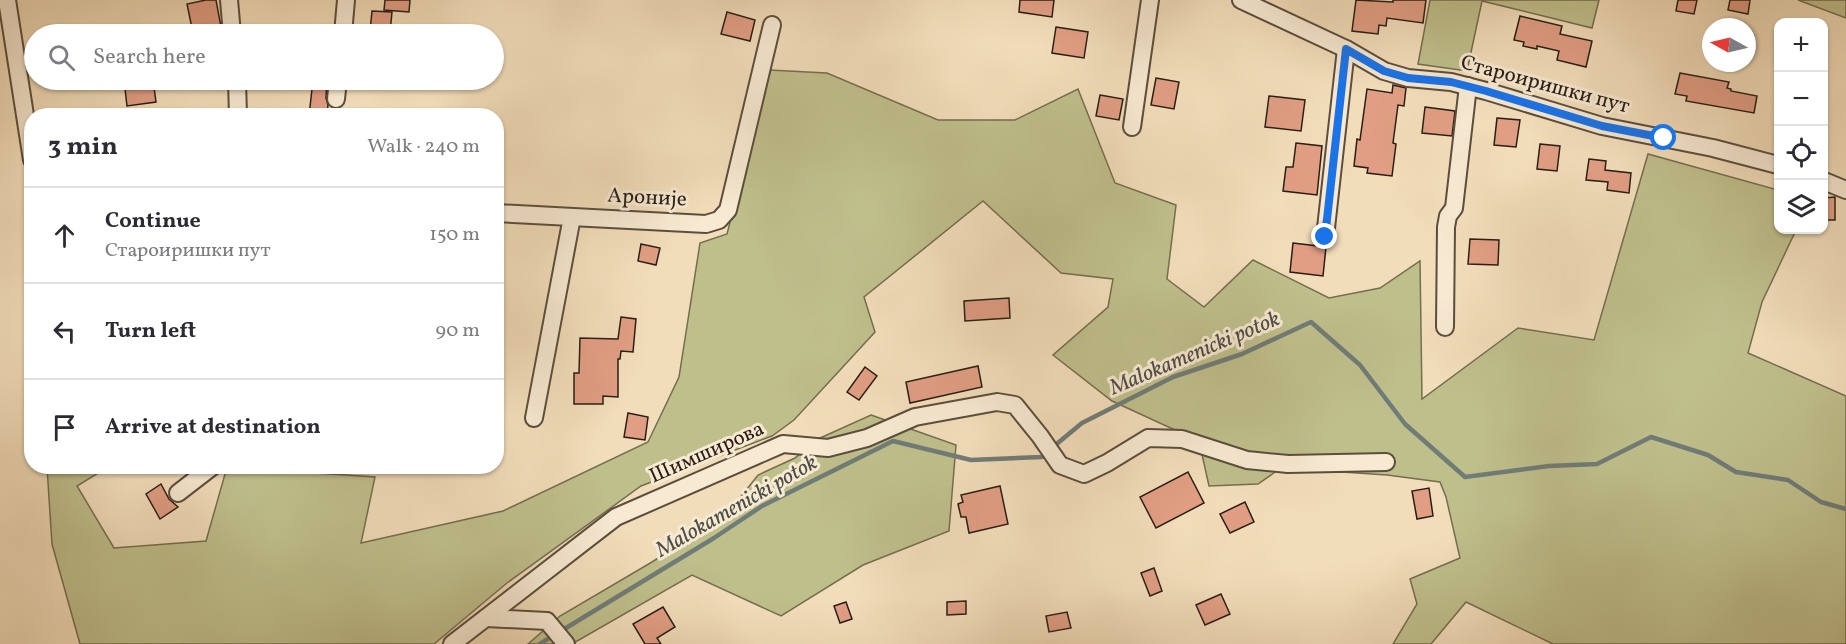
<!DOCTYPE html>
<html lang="en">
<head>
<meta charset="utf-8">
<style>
  :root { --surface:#fff; --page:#f7f7f7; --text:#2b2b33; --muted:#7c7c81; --line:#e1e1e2 }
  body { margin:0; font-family:Vollkorn,serif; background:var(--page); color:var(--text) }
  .controls { position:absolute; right:18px; top:18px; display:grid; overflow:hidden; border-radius:12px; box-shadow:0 2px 4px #0004 }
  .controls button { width:54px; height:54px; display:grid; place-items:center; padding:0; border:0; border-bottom:2px solid var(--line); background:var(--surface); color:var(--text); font:30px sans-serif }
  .compass { position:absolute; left:1702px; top:18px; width:54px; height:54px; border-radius:50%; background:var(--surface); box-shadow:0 2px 4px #0004; rotate:278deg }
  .stop { position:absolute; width:18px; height:18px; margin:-14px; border:4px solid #1a73e8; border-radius:50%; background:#fff }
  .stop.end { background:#1a73e8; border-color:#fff; box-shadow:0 2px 6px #0008 }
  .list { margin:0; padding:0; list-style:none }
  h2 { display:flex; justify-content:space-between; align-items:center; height:78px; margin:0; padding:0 24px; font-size:26px }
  h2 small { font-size:20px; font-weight:400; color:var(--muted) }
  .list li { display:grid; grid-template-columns:39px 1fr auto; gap:18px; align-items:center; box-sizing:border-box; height:96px; padding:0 24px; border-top:2px solid var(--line) }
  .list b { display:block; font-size:22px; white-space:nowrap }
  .list p { margin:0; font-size:20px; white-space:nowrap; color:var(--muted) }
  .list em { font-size:20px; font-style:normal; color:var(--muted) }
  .icon { flex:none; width:33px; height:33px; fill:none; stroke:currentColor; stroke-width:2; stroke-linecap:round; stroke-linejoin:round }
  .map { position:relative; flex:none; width:1846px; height:644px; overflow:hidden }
  .search { position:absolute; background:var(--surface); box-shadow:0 2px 4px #0004; left:24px; top:24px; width:480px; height:66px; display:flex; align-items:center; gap:15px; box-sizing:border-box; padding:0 21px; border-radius:33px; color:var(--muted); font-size:22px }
  .panel { position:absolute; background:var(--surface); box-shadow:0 2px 4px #0004; left:24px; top:108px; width:480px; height:366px; border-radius:24px }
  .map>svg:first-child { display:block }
  .green { fill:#bfbf8c; stroke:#746e50; stroke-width:1.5 }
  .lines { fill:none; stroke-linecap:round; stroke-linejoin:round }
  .stream { stroke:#707c77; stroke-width:4.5 }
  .building { fill:#e19e84; stroke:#291e15; stroke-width:1.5 }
  .minor-casing { stroke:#5b4e3e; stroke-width:20 }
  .minor { stroke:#f7e9d2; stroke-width:16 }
  .route { stroke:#1a73e8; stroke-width:8 }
  .labels { text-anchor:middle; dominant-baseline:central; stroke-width:6; stroke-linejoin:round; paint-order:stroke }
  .street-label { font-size:21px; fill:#291e15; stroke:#f7e9d2 }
  .water-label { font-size:22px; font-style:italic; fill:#4c4d46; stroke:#f7e9d2 }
</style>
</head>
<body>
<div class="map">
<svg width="1846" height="644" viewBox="0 0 1846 644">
  <rect width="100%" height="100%" fill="#f2ddba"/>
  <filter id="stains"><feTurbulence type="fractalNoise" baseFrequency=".00333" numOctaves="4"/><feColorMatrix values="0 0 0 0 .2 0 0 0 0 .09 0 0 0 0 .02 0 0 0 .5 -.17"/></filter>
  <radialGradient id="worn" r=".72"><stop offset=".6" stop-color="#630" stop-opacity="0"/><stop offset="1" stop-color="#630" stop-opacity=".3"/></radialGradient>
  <g class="green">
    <path d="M1430,0H1599L1592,28L1482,1L1467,71L1418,64Z"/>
    <path d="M1798,0H1846V18Z"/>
    <path d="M769,70L827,73L938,120H1015L1078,89L1115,183L1176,205L1167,279L1204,307L1253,260L1329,298L1380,288L1420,261L1422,399L1518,328L1594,340L1648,154L1778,190V230H1796L1762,302L1748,353L1846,396V644H1553L1466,602L1431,644H1393L1417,604L1410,579L1460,558L1446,497L1440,482L1387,475L1281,468L1258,484L1209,486L1199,441L1112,401L1053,355L1108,307L1113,279L1061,273L983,201L864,297L875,332L794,420L772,436L641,486L507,583L434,644H80L52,544L47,467H108L77,486L114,548L206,541L227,467L375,477L361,543L503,511L648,442L679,377L700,243L727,234Z"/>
    <path d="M871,415L956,445L949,531L863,565L781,616L692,575L572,644H528L560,616L652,562L727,514L758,475L795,458L818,439Z"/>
  </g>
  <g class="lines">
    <g class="stream">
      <path d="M1053,447L1082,423L1173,377L1242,354L1311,322L1360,365L1405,424L1465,477L1549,466L1597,464L1651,437L1708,455L1736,472L1788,480L1821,502L1846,509"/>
      <path d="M561,631L714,538L762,506L893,441L971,460L1042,457L1047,453"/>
      <path d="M540,644L554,635"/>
    </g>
  </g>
  <g class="building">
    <path d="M206,0H216L221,27L193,33L187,4Z"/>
    <path d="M385,0H410L409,12L384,10Z"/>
    <path d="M1020,0H1054L1052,17L1019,12Z"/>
    <path d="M1356,0L1393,2V0H1426L1423,23L1387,18L1386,26L1379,25L1378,34L1352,31Z"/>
    <path d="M1678,0H1697L1694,14L1676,11Z"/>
    <path d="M1730,0H1750L1748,14L1728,10Z"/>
    <path d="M372,11L392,12L390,33L370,31Z"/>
    <path d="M727,12L755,20L750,41L721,34Z"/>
    <path d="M1520,16L1562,26L1560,34L1592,41L1586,67L1557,60L1559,51L1537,46V49L1523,46L1524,42L1514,40Z"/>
    <path d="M1056,27L1088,32L1084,58L1052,53Z"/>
    <path d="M1680,73L1729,82L1727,88L1731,89V91L1757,96L1754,113L1686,101L1687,96L1675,94Z"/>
    <path d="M1156,78L1179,82L1174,109L1151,105Z"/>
    <path d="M124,80H153L156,102L127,106Z"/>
    <path d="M313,80H327L326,98L328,105L327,116H309Z"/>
    <path d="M1393,85L1406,88L1404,106L1398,105L1393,143L1396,144L1392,176L1367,173L1368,168L1354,166L1357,139L1360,140L1367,89L1392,93Z"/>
    <path d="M1100,95L1123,99L1119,120L1096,116Z"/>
    <path d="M1269,96L1305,100L1301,131L1265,127Z"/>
    <path d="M1425,107L1455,111L1452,136L1422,133Z"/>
    <path d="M1497,118L1520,120L1516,147L1494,145Z"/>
    <path d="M1296,143L1322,146L1317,195L1283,191L1286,167H1293Z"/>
    <path d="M1540,144L1560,146L1557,171L1537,169Z"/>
    <path d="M1589,159L1606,161L1605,170L1631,173L1629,193L1607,190L1608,182L1586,180Z"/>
    <path d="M1835,197V220H1824V198Z"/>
    <path d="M1470,239L1499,240L1498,265L1468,264Z"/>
    <path d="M1293,243L1326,247L1323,276L1290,272Z"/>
    <path d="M641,244L660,248L656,265L638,261Z"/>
    <path d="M1009,298L1010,318L965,321L964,301Z"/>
    <path d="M621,317L636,319L633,352L621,351L620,359H618V397L603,396V404H574V373H579L580,338L618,339Z"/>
    <path d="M978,366L982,387L910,403L906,382Z"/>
    <path d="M865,367L877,376L859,400L847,392Z"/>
    <path d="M628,413L648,417L645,440L624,437Z"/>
    <path d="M1188,472L1204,503L1156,528L1140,497Z"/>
    <path d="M161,484L169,499L178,507L160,519L146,494Z"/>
    <path d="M1000,486L1008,524L969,533L966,517H961L958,504L963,502L961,495Z"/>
    <path d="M1429,488L1433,516L1417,519L1412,491Z"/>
    <path d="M1245,502L1254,522L1230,533L1220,514Z"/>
    <path d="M1154,568L1162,591L1150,596L1141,573Z"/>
    <path d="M1221,594L1230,614L1205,625L1196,605Z"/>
    <path d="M966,601V614L947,615V602Z"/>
    <path d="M846,602L852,619L840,623L834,606Z"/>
    <path d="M663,607L675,627L657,638L661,644H645L633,624Z"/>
    <path d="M1067,612L1071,628L1049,632L1046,616Z"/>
  </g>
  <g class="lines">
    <g class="minor-casing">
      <g id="minor">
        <path d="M7,0L32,160"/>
        <path d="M229,0L232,34"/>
        <path d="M1241,0L1346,49L1384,71L1408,78L1451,82L1486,91L1602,126L1713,148L1778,165"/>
        <path d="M343,34L346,0"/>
        <path d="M237,80L238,116"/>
        <path d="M336,99L338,80"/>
        <path d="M1132,127L1150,0"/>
        <path d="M1824,181L1846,190"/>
        <path d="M496,213L706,224L719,220L728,210L772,25"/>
        <path d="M1325,237L1346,49"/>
        <path d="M1445,327L1446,227L1448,216L1454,208L1468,86"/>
        <path d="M534,418L572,217"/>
        <path d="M178,493L213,466"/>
        <path d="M486,618L547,621L566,644"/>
        <path d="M452,644L616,517L783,444L828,448L867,438L915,417L997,402L1015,405L1040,436L1060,465L1084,474L1107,463L1148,438L1182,439L1247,460L1288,464L1386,462"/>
      </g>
    </g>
    <use href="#minor" class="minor"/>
  </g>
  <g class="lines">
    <path class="route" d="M1325,237L1346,49L1384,71L1408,78L1451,82L1486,91L1602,126L1664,138"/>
  </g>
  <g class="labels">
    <g class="street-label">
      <text transform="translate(1545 85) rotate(15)">Староиришки пут</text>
      <text transform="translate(647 198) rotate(3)">Ароније</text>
      <text transform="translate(707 453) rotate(-24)">Шимширова</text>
    </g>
    <g class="water-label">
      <text transform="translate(1195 354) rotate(-23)">Malokamenicki potok</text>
      <text transform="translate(737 507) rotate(-30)">Malokamenicki potok</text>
    </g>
  </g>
  <rect width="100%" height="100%" filter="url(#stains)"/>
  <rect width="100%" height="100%" fill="url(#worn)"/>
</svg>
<div class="controls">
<button>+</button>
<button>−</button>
<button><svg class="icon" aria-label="locate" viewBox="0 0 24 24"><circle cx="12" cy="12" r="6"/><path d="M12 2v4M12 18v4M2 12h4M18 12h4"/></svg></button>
<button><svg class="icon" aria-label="layers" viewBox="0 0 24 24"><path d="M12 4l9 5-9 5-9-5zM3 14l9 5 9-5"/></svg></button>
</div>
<svg class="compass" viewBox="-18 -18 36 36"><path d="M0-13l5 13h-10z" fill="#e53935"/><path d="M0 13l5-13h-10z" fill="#7c7c81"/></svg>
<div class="stop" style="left:1664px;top:138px"></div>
<div class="stop end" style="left:1325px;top:237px"></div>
<div class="search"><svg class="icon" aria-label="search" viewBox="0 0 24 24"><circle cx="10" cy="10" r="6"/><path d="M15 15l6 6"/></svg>Search here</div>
<section class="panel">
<h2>3 min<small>Walk · 240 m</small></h2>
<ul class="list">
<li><svg class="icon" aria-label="ahead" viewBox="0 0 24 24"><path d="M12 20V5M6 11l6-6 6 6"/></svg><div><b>Continue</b><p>Староиришки пут</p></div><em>150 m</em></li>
<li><svg class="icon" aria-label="left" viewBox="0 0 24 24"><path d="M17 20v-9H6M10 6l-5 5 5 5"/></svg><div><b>Turn left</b></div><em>90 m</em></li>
<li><svg class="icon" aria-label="arrive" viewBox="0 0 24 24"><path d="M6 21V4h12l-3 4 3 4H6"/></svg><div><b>Arrive at destination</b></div></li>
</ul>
</section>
</div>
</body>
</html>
